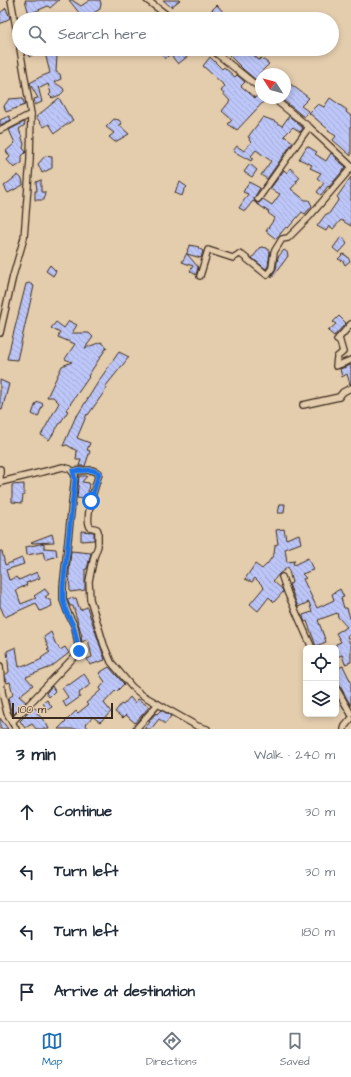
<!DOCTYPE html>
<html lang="en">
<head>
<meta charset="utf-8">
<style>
  :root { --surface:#fff; --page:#f2f2f3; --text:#1f2937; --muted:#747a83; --line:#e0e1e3; --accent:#1f6fb2 }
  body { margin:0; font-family:"Architects Daughter",sans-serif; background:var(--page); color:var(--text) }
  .controls { position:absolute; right:12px; bottom:12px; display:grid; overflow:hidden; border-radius:6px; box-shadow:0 2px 6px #0003 }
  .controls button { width:36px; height:36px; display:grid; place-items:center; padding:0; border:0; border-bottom:1px solid var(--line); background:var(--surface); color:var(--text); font:20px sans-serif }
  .compass { position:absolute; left:255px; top:68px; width:36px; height:36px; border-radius:50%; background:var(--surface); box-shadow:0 2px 6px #0003; rotate:306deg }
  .scale { position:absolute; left:12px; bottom:10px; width:101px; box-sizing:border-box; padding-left:4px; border:2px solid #3b2a1e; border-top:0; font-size:11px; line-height:14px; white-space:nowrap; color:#3b2a1e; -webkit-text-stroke:3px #e4cdad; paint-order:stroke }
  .stop { position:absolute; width:12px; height:12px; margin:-9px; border:3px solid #1a73e8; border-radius:50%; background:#fff }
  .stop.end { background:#1a73e8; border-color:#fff; box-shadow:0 1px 4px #0008 }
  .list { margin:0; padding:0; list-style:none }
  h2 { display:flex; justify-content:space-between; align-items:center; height:52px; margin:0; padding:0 16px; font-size:17px }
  h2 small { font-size:13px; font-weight:400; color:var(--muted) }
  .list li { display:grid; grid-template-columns:26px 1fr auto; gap:12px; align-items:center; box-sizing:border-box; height:60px; padding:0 16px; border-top:1px solid var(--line) }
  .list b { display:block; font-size:15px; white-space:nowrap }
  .list em { font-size:13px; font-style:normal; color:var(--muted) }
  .icon { flex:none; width:22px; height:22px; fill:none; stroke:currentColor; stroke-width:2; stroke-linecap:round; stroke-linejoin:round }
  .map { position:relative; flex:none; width:351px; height:729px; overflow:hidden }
  .search { position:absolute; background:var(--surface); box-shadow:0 2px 6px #0003; left:12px; right:12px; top:12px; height:44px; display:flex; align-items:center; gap:10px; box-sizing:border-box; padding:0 14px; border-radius:22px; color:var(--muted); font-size:15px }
  .sheet { height:292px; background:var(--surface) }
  nav { display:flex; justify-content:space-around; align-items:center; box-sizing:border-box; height:56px; border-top:1px solid var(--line); background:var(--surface); font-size:11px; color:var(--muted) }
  nav a { display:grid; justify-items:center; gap:2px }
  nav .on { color:var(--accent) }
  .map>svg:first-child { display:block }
  .building { fill:url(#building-back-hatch); stroke:#3b2a1e }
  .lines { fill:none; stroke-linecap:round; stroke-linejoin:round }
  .street-casing { stroke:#3b2a1e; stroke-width:8 }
  .street { stroke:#e4cdad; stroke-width:5.5 }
  .route { stroke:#1a73e8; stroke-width:5 }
</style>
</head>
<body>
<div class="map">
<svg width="351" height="729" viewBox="0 0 351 729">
  <defs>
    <pattern id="building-back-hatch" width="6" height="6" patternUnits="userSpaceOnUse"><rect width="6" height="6" fill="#bcc6f8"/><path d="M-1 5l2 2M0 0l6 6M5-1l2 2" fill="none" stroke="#a2aad4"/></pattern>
  </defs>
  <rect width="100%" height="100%" fill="#e4cdad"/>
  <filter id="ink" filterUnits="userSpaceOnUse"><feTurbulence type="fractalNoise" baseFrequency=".025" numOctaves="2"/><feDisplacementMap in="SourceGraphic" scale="8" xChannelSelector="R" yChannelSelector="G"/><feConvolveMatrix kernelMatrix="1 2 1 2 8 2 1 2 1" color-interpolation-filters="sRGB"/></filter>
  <g filter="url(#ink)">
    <g class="building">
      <path d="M25,0H59L50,8L48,6L29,14Z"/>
      <path d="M69,0H72L81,6L90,0H100L101,4L100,9L84,19Z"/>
      <path d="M163,0H180L171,7Z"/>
      <path d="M217,5L226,15L222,19H213L208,14Z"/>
      <path d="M6,8L10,18L0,24V13Z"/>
      <path d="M27,49H34V54L29,57Z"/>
      <path d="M51,49L57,55L56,72L60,74L61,79L54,82L63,88L64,91L60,95L52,98L49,95L51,93L48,84L40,88L38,86L42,102L35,105L34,99L38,98L31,86L30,83L40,77L50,73L45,53Z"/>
      <path d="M163,49H197L178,64L170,54L165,59L160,52Z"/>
      <path d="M234,49H241L246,54L249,51L259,60L261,58L269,64L261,72L256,80L243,69L229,55Z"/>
      <path d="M210,57L222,69L224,67L235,77L237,75L245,82L241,86L255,98L259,93H261V98H267L237,130L228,124L232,120L222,111L230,101L221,91L225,86L203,66Z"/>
      <path d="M285,80L309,98L301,106L308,111L304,117L284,101L289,92L285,89Z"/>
      <path d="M22,98L25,105L6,112L4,106L9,99Z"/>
      <path d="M59,98L68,114L73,120L55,133L49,124L44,127L36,117Z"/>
      <path d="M330,98L347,110L346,112L351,116V156L333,140L336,136L328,131L329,130L309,113L318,104L324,107Z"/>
      <path d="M9,116L11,120L0,125V120Z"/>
      <path d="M289,116L303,128L300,132L293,127L284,136L293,142L267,179L261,175L271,161L256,150L251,156L253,158L251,161L233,151L237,146L244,151L251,142L249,140L250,138L248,137L263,117L274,121L282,126Z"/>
      <path d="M114,119L119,120L122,124L119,125L129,134L115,142L109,137L114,133L106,127Z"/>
      <path d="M24,122L25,125L19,129L24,144L23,148L26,152L22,156V163L14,168L7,160L10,157L6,151L15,143L9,130Z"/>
      <path d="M307,146L317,152L315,154L326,161L331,153L337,158L336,159L346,167L329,187L328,186L321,195L317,192L324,183L317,178L321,173L310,168L312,165L299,159Z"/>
      <path d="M45,156L52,157V168L42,173L38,164Z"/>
      <path d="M250,164L257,170L252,177L244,172Z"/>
      <path d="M290,168L300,177L297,181L296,180L297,182L291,189L305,200H309L312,206L305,214L302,212L288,228L286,227L276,239L266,231L275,218L268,213L269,212L253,201L245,211L239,208L248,194L243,192L249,182L260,188L254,198L255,202L259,203L263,199L272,205L280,194L270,189L284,170L287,173Z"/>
      <path d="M18,175L22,179L23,185L8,193L4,186Z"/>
      <path d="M351,177V226L341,220L333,229L329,226L326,231L317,226L326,214L328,215L339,199L337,197Z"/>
      <path d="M41,180V192H45L44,200H35V191H37L36,182Z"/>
      <path d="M180,182L187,187L184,190L182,196L175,193L177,187Z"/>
      <path d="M341,237L344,238L347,244L339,253L333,248Z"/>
      <path d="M190,245L199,247L198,248L203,251L201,258L187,254L198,267L196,275L190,271L193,266L182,262L188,251L187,250Z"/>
      <path d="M261,247L267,248L270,252L268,266L266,269L252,258Z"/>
      <path d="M284,250L287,252L288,256L272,278L271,277L276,269L278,257Z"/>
      <path d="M343,254L347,256L350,261L345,265L343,261L338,259Z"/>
      <path d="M50,265L56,271L53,276L46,271Z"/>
      <path d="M29,283L34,286L17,360L7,359L26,284Z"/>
      <path d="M339,316L346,323L334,336L328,331L336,324L333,322Z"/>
      <path d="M69,321L77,325L72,333H89L93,337L85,348L101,342L107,347L88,376L89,377L66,410L68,411L49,440L41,435L59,403L53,397H47L62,366L72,362L65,359L75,344L58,337L60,333L51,328L56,322L64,328Z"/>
      <path d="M119,352L129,357L105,387L107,388L88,415L87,414L77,438L90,443L87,450L90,451L85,466H79L81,460H76L77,451L67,445L63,446L76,416H77L100,379Z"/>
      <path d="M351,365V384H350L347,374L342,377L340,369Z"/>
      <path d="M0,380L9,384L2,410L0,409Z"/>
      <path d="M39,402L43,404L38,417L32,414L36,403Z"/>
      <path d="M79,476H87L82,482L89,483L88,492H89L87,499L77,498Z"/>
      <path d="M24,484V495H23L22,503L12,502V485Z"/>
      <path d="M280,504H285L284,513H278Z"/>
      <path d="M284,529L286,539L299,534L301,543L285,549L287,562L295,561L293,563L294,565L308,558L313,570L302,574L306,578L303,579L317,608L334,600L332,594L340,589L344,597L341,598L344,608H347L350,618L351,617V634L347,636L351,646V662L345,664L342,655L337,657L336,654V644L341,642L336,633L347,627L338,617L337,613L318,620L326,642L316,646L307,621L305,622L303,617V615L312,612L309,602L298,607L289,584L292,583L288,567L279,574L273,581L282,589L283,592L274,602L269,597L258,611L250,604L264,587L255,578L252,582L245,579L255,564L262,569L268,563L274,554L275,545L278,544L276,530Z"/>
      <path d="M81,531L94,532V540L81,541Z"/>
      <path d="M52,534L54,542L32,543L31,542Z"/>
      <path d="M44,543V548L56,549L57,556L45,560L43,552L27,555L26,547Z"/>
      <path d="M0,551H2L5,565L22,558L24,564L6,570L9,580L17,577L19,580L37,572L40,578L26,583L27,585L16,590L21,604L36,598L34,596L45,589L49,594L45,597L51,601L52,606L40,611L36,603L5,617L0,606Z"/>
      <path d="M71,551L91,553L87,569H85V590L70,592L69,572Z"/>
      <path d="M76,598L80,610L87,607L105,660L90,665L87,659L92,657L88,639L82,642L81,636H82L73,606H70L67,599Z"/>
      <path d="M51,632L56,645H57L60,650L65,647L69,653L51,667L26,677L33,685L19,696L26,702L13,715L11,711L8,698L13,695L10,682L7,683L5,675L9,672L7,651L16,647L19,667L27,664V666L42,659L41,658L50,652L47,650L49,649L44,637Z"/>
      <path d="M343,666L351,682V706L340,686L336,684V669Z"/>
      <path d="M109,667L124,684L116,692L115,691L104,703L111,712L100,722L93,717L85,724L89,729H58L76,711L78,713L88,705L86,703L101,690L100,688L105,682L99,673Z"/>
      <path d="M84,674L91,684L79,693L80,697L66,707L63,701L68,697L62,688L68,684L69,685Z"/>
      <path d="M52,686L55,691L49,697L46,693Z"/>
      <path d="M130,697L135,703L138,699L149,707L135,723L126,715L123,718L115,712L121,704L123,705Z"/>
      <path d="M47,700L52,707L47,710L43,703Z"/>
      <path d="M34,708L41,711L37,713L46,723L49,729H36L32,724L25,728L20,721L28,713L26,714L31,709Z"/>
      <path d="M161,710L171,716L165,724L159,719L151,729H144L150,722L149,721L156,713L157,714Z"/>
      <path d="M0,718L8,729H0Z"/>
    </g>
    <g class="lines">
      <g class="street-casing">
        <g id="street">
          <path d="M11,0L19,44"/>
          <path d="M147,0L172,19"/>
          <path d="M211,49L261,89"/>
          <path d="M273,98L309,127L351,166"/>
          <path d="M0,130L31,114"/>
          <path d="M258,199L309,127"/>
          <path d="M200,276L208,250L233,258L239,254L242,255L267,275L272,268L274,252L282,239L288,238L309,217L351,168"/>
          <path d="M0,333L13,276L24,238L30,160L31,114L20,49"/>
          <path d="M339,338L343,352L337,357L336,366L351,360"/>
          <path d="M337,340L351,324"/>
          <path d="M303,405L339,397L343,392L351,388"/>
          <path d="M0,469V483"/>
          <path d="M73,471L92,470L99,473C96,485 84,517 90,527L97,529L98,531V546L94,557L89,581L90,599L104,645L111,662L132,687L142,695L197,726L207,729"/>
          <path d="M1,482L63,467L70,469L75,475L63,587V600L67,611L75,627L79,651L76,655L12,722"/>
          <path d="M282,577L288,594L312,648"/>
          <path d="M0,666L2,692L7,713L16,729"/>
          <path d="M336,688L351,714"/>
          <path d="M136,729L158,704"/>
          <path d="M344,729L345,726L351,719"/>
        </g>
      </g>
      <use href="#street" class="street"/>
    </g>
  </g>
  <g class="lines" filter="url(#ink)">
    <path class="route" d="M79,651L74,627L66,611L63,600V587L75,479L73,471L92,470L99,473L91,501"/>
  </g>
</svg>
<div class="controls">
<button><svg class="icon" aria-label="locate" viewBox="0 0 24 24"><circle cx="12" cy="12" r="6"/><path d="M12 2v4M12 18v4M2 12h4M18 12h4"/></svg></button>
<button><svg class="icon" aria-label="layers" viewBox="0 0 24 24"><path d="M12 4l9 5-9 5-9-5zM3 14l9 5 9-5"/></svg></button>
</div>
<svg class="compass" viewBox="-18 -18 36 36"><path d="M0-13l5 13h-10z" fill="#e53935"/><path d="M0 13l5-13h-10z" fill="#747a83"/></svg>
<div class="scale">100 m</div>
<div class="stop" style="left:91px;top:501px"></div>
<div class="stop end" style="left:79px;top:651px"></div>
<div class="search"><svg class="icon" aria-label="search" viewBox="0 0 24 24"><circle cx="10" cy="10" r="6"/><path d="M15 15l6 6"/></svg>Search here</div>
</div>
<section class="sheet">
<h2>3 min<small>Walk · 240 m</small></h2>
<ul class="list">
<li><svg class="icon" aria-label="ahead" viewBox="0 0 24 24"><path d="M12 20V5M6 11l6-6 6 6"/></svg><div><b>Continue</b></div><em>30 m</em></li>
<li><svg class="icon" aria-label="left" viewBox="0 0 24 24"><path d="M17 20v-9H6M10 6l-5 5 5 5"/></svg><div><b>Turn left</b></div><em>30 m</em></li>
<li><svg class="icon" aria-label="left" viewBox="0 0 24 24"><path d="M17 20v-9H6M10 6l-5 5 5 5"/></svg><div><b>Turn left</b></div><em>180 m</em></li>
<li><svg class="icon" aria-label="arrive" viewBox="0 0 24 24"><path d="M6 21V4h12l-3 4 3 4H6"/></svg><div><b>Arrive at destination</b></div></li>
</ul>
</section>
<nav>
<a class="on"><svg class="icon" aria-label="map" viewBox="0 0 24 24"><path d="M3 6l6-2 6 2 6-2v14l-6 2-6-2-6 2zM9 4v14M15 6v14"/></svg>Map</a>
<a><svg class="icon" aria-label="directions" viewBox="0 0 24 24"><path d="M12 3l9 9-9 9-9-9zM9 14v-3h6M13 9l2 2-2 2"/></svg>Directions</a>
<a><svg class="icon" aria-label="saved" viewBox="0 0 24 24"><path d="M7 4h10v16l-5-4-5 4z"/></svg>Saved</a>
</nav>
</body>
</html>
